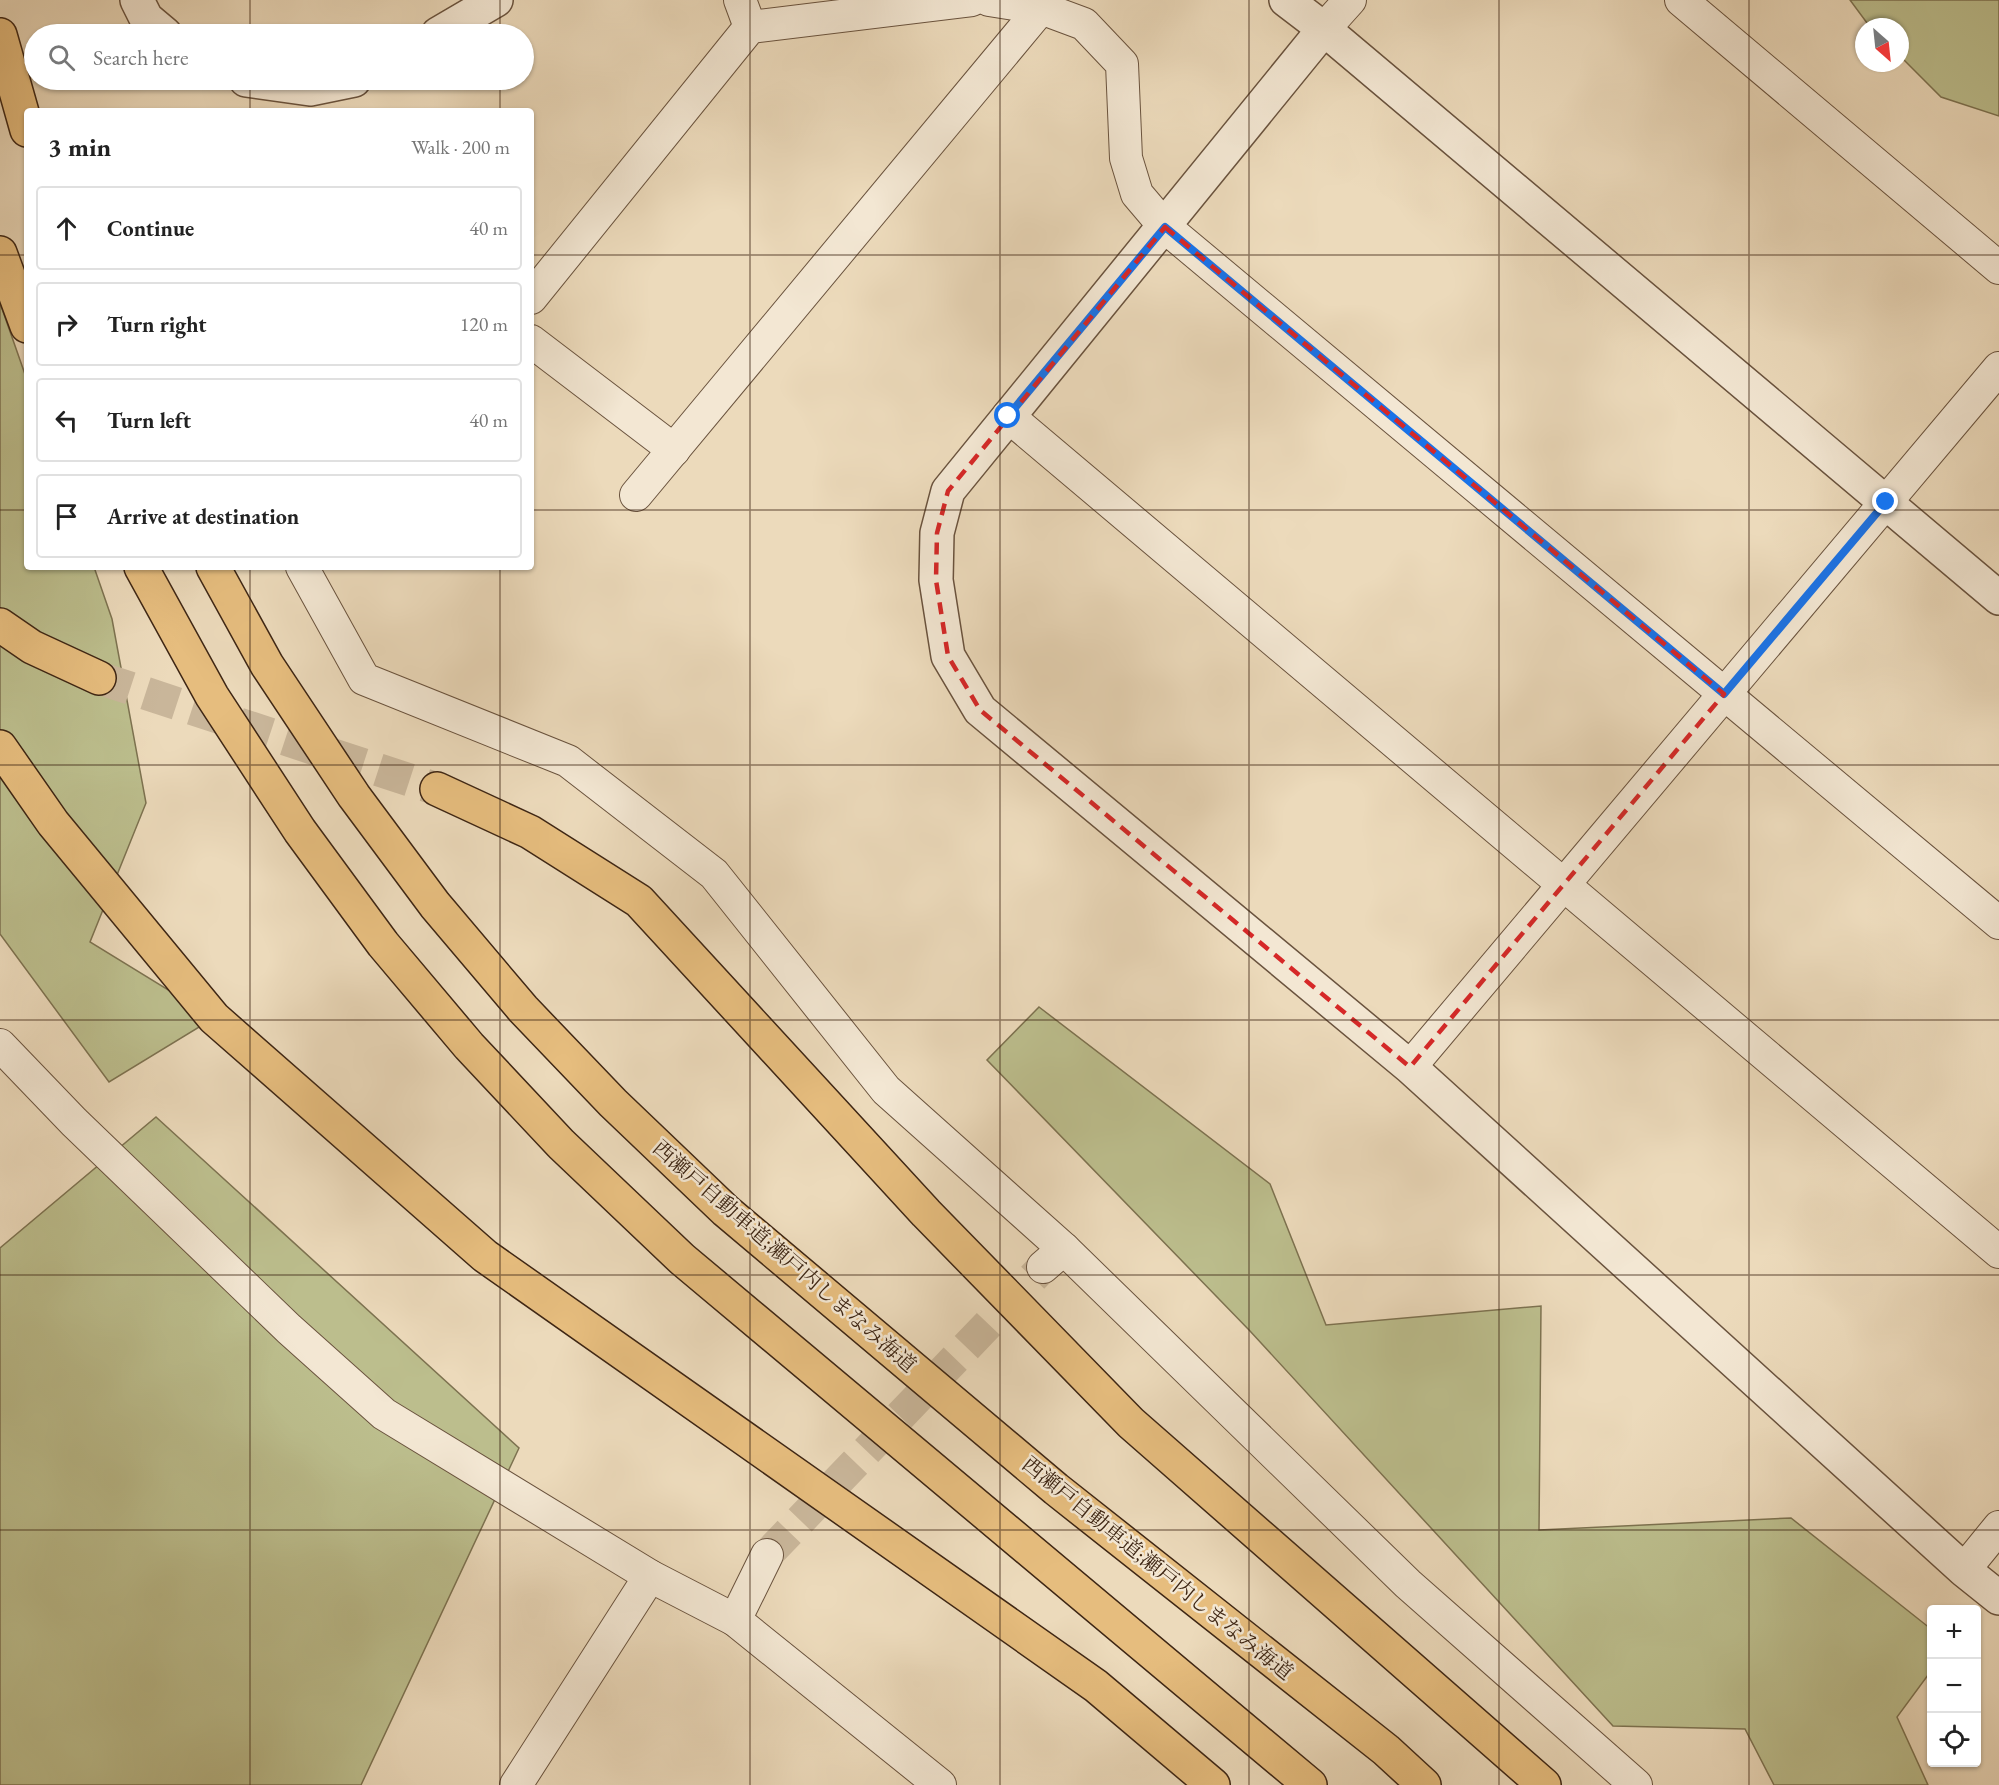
<!DOCTYPE html>
<html lang="en">
<head>
<meta charset="utf-8">
<style>
  :root { --surface:#fff; --page:#f2f2f2; --text:#222; --muted:#767676; --line:#e0e0e0 }
  body { margin:0; font-family:"EB Garamond","Noto Serif JP",serif; background:var(--page); color:var(--text) }
  .controls { position:absolute; right:18px; bottom:18px; display:grid; overflow:hidden; border-radius:6px; box-shadow:0 2px 4px #0004 }
  .controls button { width:54px; height:54px; display:grid; place-items:center; padding:0; border:0; border-bottom:2px solid var(--line); background:var(--surface); color:var(--text); font:30px sans-serif }
  .compass { position:absolute; left:1855px; top:18px; width:54px; height:54px; border-radius:50%; background:var(--surface); box-shadow:0 2px 4px #0004; rotate:153deg }
  .stop { position:absolute; width:18px; height:18px; margin:-14px; border:4px solid #1a73e8; border-radius:50%; background:#fff }
  .stop.end { background:#1a73e8; border-color:#fff; box-shadow:0 2px 6px #0008 }
  .list { margin:0; padding:0; list-style:none }
  h2 { display:flex; justify-content:space-between; align-items:center; height:78px; margin:0; padding:0 24px; font-size:26px }
  h2 small { font-size:20px; font-weight:400; color:var(--muted) }
  .list li { display:grid; grid-template-columns:39px 1fr auto; gap:18px; align-items:center; box-sizing:border-box; height:84px; margin:0 12px 12px; padding:0 12px; border:2px solid var(--line); border-radius:6px }
  .list b { display:block; font-size:22px; white-space:nowrap }
  .list em { font-size:20px; font-style:normal; color:var(--muted) }
  .icon { flex:none; width:33px; height:33px; fill:none; stroke:currentColor; stroke-width:2; stroke-linecap:round; stroke-linejoin:round }
  .map { position:relative; flex:none; width:1999px; height:1785px; overflow:hidden }
  .search { position:absolute; background:var(--surface); box-shadow:0 2px 4px #0004; left:24px; top:24px; width:510px; height:66px; display:flex; align-items:center; gap:15px; box-sizing:border-box; padding:0 21px; border-radius:33px; color:var(--muted); font-size:22px }
  .panel { position:absolute; background:var(--surface); box-shadow:0 2px 4px #0004; left:24px; top:108px; width:510px; height:462px; border-radius:6px }
  .map>svg:first-child { display:block }
  .green { fill:#bcbe8d; stroke:#7d7250; stroke-width:1.5 }
  .lines { fill:none; stroke-linecap:round; stroke-linejoin:round }
  .minor-tunnel { stroke:#c9b69a; stroke-width:32; stroke-dasharray:32 16; stroke-linecap:butt }
  .motorway-tunnel { stroke:#c9b69a; stroke-width:33; stroke-dasharray:33 16; stroke-linecap:butt }
  .minor-casing { stroke:#6a533e; stroke-width:34 }
  .tertiary-casing { stroke:#6a533e; stroke-width:36 }
  .motorway-casing { stroke:#3e2614; stroke-width:36 }
  .minor { stroke:#f3e7d3; stroke-width:32 }
  .tertiary { stroke:#f3e7d3; stroke-width:33 }
  .motorway { stroke:#e6bd7e; stroke-width:33 }
  .route { stroke:#1a73e8; stroke-width:8 }
  .marked { fill:none; stroke:#d62828; stroke-width:4.5; stroke-dasharray:12 8; stroke-linejoin:round }
  .grid { fill:none; stroke:#3e2614; stroke-width:1.5; stroke-opacity:0.55 }
  .labels { text-anchor:middle; dominant-baseline:central; stroke-width:5; stroke-linejoin:round; paint-order:stroke }
  .street-label { font-size:21px; fill:#3e2614; stroke:#f3e7d3 }
</style>
</head>
<body>
<div class="map">
<svg width="1999" height="1785" viewBox="0 0 1999 1785">
  <rect width="100%" height="100%" fill="#ecdabb"/>
  <filter id="stains"><feTurbulence type="fractalNoise" baseFrequency=".00333" numOctaves="4"/><feColorMatrix values="0 0 0 0 .2 0 0 0 0 .09 0 0 0 0 .02 0 0 0 .5 -.17"/></filter>
  <radialGradient id="worn" r=".72"><stop offset=".6" stop-color="#630" stop-opacity="0"/><stop offset="1" stop-color="#630" stop-opacity=".3"/></radialGradient>
  <g class="green">
    <path d="M1850,0H1999V116L1941,97L1900,56V27H1870Z"/>
    <path d="M0,303L27,380V567H94L112,619L146,803L90,942L214,1018L109,1082L0,934Z"/>
    <path d="M1039,1007L1270,1184L1326,1325L1541,1306L1539,1530L1791,1518L1931,1629V1671L1897,1717L1928,1785H1774L1745,1729L1613,1726L1250,1331L987,1060Z"/>
    <path d="M156,1117L519,1448L361,1785H0V1248Z"/>
  </g>
  <g class="lines">
    <path class="minor-tunnel" d="M767,1555L1043,1267"/>
    <path class="motorway-tunnel" d="M99,678L437,789"/>
    <g class="minor-casing">
      <g id="minor">
        <path d="M740,0L750,27"/>
        <path d="M989,0L1041,8L1084,24L1122,64L1126,158L1137,194L1165,227L1999,923"/>
        <path d="M1681,0L1999,268"/>
        <path d="M1324,29L1350,0"/>
        <path d="M531,298L750,27L972,0"/>
        <path d="M531,341L674,450"/>
        <path d="M1008,416L1999,1252"/>
        <path d="M636,495L1041,8"/>
        <path d="M302,567L364,679L568,761L714,874L886,1090L1064,1249L1408,1584L1636,1785"/>
        <path d="M0,1045L74,1122L289,1329L384,1414L650,1576L735,1620L940,1785"/>
        <path d="M1410,1067L1999,368"/>
        <path d="M1043,1267L1064,1249"/>
        <path d="M1964,1570L1999,1527"/>
        <path d="M735,1620L767,1555"/>
        <path d="M516,1785L650,1576"/>
      </g>
    </g>
    <g class="tertiary-casing">
      <g id="tertiary">
        <path d="M137,0L146,18L165,34"/>
        <path d="M1286,0L1324,29L1999,598"/>
        <path d="M1324,29L948,491L937,533L936,580L948,656L980,710L1410,1067L1964,1570L1999,1598"/>
        <path d="M438,34L496,0"/>
        <path d="M246,80L310,89L354,80"/>
      </g>
    </g>
    <g class="motorway-casing">
      <g id="motorway">
        <path d="M0,35L27,130"/>
        <path d="M0,253L27,326"/>
        <path d="M141,567L212,696L300,831L383,944L469,1046L561,1144L682,1259L1310,1785"/>
        <path d="M213,567L267,665L354,796L435,905L523,1009L613,1103L726,1211L1056,1489L1386,1750L1424,1785"/>
        <path d="M0,625L32,647L99,678"/>
        <path d="M0,747L53,823L214,1018L485,1256L1096,1686L1213,1785"/>
        <path d="M437,789L530,832L639,901L926,1213L1131,1423L1544,1785"/>
      </g>
    </g>
    <use href="#minor" class="minor"/>
    <use href="#tertiary" class="tertiary"/>
    <use href="#motorway" class="motorway"/>
  </g>
  <g class="lines">
    <path class="route" d="M1008,416L1165,227L1724,694L1886,502"/>
  </g>
  <path class="marked" d="M1165,227L1724,694L1410,1067L980,710L948,656L936,580L937,533L948,491Z"/>
  <path class="grid" d="M250,0V34M500,0V34M750,0V1785M1000,0V1785M1249,0V1785M1499,0V1785M1749,0V1785M250,80V111M500,80V111M0,255H27M531,255H1999M0,510H27M531,510H1999M250,567V1785M500,567V1785M0,765H1999M0,1020H1999M0,1275H1999M0,1530H1999"/>
  <g class="labels">
    <g class="street-label">
      <text transform="translate(785 1256) rotate(41)">西瀬戸自動車道;瀬戸内しまなみ海道</text>
      <text transform="translate(1158 1568) rotate(39)">西瀬戸自動車道;瀬戸内しまなみ海道</text>
    </g>
  </g>
  <rect width="100%" height="100%" filter="url(#stains)"/>
  <rect width="100%" height="100%" fill="url(#worn)"/>
</svg>
<div class="controls">
<button>+</button>
<button>−</button>
<button><svg class="icon" aria-label="locate" viewBox="0 0 24 24"><circle cx="12" cy="12" r="6"/><path d="M12 2v4M12 18v4M2 12h4M18 12h4"/></svg></button>
</div>
<svg class="compass" viewBox="-18 -18 36 36"><path d="M0-13l5 13h-10z" fill="#e53935"/><path d="M0 13l5-13h-10z" fill="#767676"/></svg>
<div class="stop" style="left:1008px;top:416px"></div>
<div class="stop end" style="left:1886px;top:502px"></div>
<div class="search"><svg class="icon" aria-label="search" viewBox="0 0 24 24"><circle cx="10" cy="10" r="6"/><path d="M15 15l6 6"/></svg>Search here</div>
<section class="panel">
<h2>3 min<small>Walk · 200 m</small></h2>
<ul class="list">
<li><svg class="icon" aria-label="ahead" viewBox="0 0 24 24"><path d="M12 20V5M6 11l6-6 6 6"/></svg><div><b>Continue</b></div><em>40 m</em></li>
<li><svg class="icon" aria-label="right" viewBox="0 0 24 24"><path d="M7 20v-9h11M14 6l5 5-5 5"/></svg><div><b>Turn right</b></div><em>120 m</em></li>
<li><svg class="icon" aria-label="left" viewBox="0 0 24 24"><path d="M17 20v-9H6M10 6l-5 5 5 5"/></svg><div><b>Turn left</b></div><em>40 m</em></li>
<li><svg class="icon" aria-label="arrive" viewBox="0 0 24 24"><path d="M6 21V4h12l-3 4 3 4H6"/></svg><div><b>Arrive at destination</b></div></li>
</ul>
</section>
</div>
</body>
</html>
